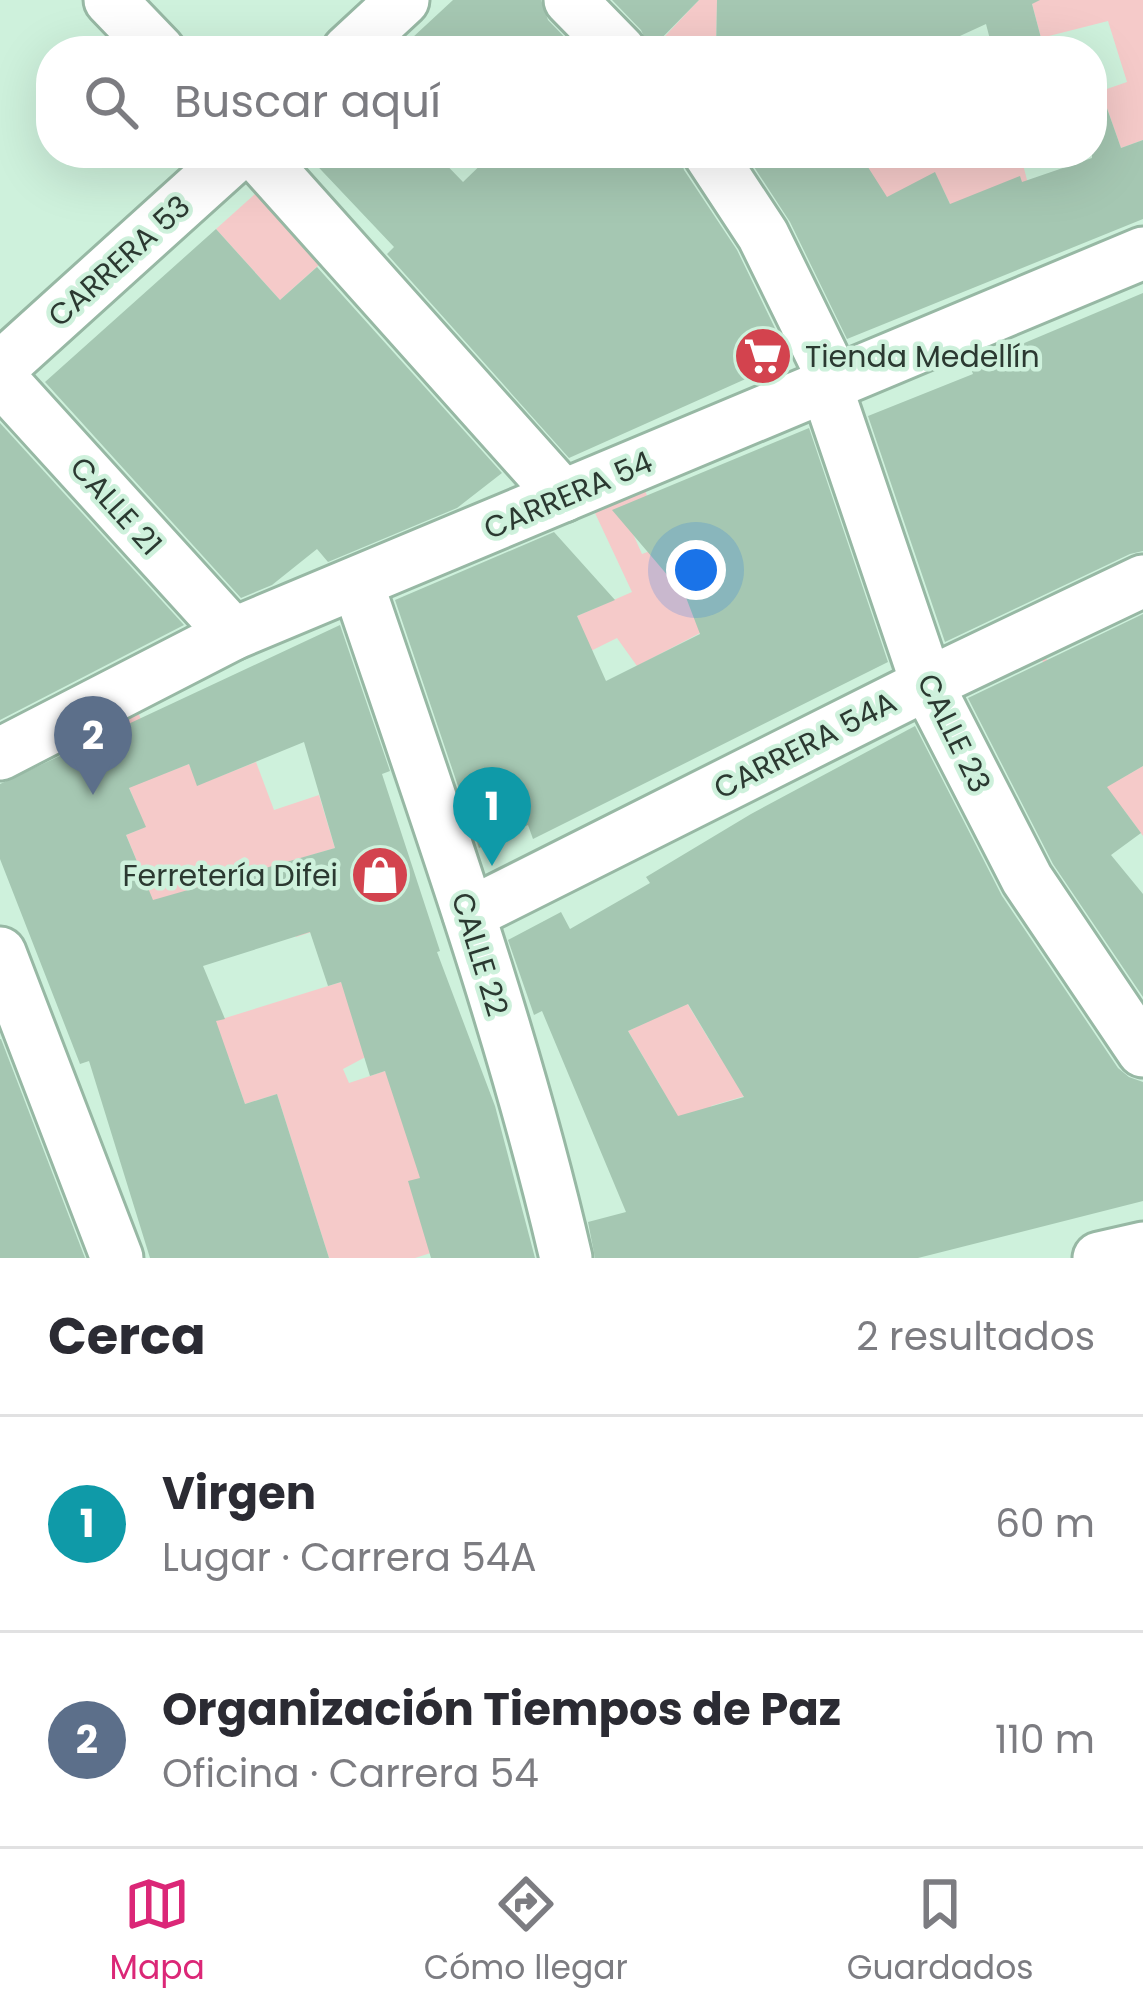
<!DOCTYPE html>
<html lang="es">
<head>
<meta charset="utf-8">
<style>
  :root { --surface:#fff; --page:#f7f7f7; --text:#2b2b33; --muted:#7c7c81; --line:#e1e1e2; --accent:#db2777 }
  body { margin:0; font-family:Poppins,sans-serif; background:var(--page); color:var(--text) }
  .you { position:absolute; left:696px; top:570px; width:42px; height:42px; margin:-30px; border:9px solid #fff; border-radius:50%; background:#1a73e8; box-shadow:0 0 0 18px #1a73e833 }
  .badge { display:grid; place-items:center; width:78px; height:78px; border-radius:50%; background:var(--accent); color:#fff; font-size:39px; font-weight:700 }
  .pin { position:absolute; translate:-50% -99px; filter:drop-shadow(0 3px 6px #0008) }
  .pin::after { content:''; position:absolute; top:63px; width:42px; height:36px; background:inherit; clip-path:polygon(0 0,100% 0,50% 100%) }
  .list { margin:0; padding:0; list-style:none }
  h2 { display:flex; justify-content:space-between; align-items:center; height:156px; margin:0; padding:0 48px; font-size:51px }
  h2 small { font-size:39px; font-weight:400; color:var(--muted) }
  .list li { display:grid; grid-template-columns:78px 1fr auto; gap:36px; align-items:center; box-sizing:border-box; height:216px; padding:0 48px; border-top:3px solid var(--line) }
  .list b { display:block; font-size:45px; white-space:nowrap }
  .list p { margin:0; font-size:39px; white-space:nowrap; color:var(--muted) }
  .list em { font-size:39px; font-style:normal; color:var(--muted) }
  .icon { flex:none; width:66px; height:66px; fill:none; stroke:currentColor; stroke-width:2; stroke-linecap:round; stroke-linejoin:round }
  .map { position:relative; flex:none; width:1143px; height:1258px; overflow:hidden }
  .search { position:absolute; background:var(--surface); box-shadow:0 12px 48px #0002; left:36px; right:36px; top:36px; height:132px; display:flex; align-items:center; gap:30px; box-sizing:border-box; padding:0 42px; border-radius:48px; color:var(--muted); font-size:45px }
  .sheet { height:588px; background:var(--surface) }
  nav { display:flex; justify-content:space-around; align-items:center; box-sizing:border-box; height:168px; border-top:3px solid var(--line); background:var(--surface); font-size:33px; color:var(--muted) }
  nav a { display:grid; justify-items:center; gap:6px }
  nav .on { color:var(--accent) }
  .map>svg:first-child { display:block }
  .green { fill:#f5cac9 }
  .building { fill:#a5c7b2; fill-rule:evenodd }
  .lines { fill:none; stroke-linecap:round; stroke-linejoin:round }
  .minor-casing { stroke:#97b8a4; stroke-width:57 }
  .minor { stroke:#fff; stroke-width:51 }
  .labels { text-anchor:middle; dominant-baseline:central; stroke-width:9; stroke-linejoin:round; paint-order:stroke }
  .street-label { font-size:30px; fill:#2b3931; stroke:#cef1dc }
  .poi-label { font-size:30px; fill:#2b3931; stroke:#cef1dc; text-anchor:start }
</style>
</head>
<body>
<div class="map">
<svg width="1143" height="1258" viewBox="0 0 1143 1258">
  <rect width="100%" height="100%" fill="#cef1dc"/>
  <g class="green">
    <path d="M699,0H717L716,51H651Z"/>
    <path d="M1031,0H1143V140L1121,148L1101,91L1127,82L1108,21L1041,38Z"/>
    <path d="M859,153H1020L1047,257L950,204L935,173L886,198Z"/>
    <path d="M255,194L319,265L280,300L216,229Z"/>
    <path d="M645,490L647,496L621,507L642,554L666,545L702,632L637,666L617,638L520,686L583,631L577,616L632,592L595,513Z"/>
    <path d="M1046,658L1085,733L1120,779L1143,766V836L1124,810L1102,825L1081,735L1042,660Z"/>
    <path d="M136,707L163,774L189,764L198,785L256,762L274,810L319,795L335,848L298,859L321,929L296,937L271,867L151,923L107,870L136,859L126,835L145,827L103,723Z"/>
    <path d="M341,982L373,1053L343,1069L349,1083L385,1071L465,1242L415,1258H329L277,1094L245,1104L229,1058L206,1024Z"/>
    <path d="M687,1003L719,1056L744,1046L772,1088L711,1106L722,1139L686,1151L660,1085L628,1031Z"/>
  </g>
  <g class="building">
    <path d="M453,0H541L548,20L578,51H398Z"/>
    <path d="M612,0H699L650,50L641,30Z"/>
    <path d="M717,0H1040L1032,4L1041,38L993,51L986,24L949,41L882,51H716Z"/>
    <path d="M1097,80L1121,148L1143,140V219L847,339L790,222L745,153H859L887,197L935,172L950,204L1020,176L1022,182L1092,158V81Z"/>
    <path d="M305,153H435L463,182L493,153H679L684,170L737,250L790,359L569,458L387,254L394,247Z"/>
    <path d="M216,229L280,300L317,267L502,473L457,508L328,562L317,549L272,585L241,598L45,382Z"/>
    <path d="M1143,293V551L1130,554L945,642L868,416L973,374L970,366Z"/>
    <path d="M0,423L184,625L0,720Z"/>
    <path d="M809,428L888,662L533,839L528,825L479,848L395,600L554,532L615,600L577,616L606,681L700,634L677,574L669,577L612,510Z"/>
    <path d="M1143,614V766L1107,787L1141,833L1111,855L1143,894V997L1053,864L968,698Z"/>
    <path d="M340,625L390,771L382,774L440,951L437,952L495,1106L535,1258H431L408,1181L420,1178L385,1071L370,1076L341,982L328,986L310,932L203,966L225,1019L216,1021L245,1104L277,1094L329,1258H150L89,1061L80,1064L0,859V784ZM304,742L335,848L153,900L126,835L146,827L129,788L189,764L197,786Z"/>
    <path d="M915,726L1002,896L1118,1068L1129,1077L1143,1082V1201L918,1258H595L588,1222L626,1212L542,1011L534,1015L508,940L561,912L570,929L650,883L646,877L751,814ZM688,1004L744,1097L678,1116L628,1031Z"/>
    <path d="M0,1039H1L85,1258H0Z"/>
  </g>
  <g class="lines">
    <g class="minor-casing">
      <g id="minor">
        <path d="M110,0L159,51"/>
        <path d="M570,0L620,51"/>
        <path d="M348,51L403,0"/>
        <path d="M256,153L563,496"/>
        <path d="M709,153L763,235L835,382"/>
        <path d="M0,368L238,153"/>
        <path d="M0,378L233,634"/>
        <path d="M826,386L927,684L1027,879L1143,1051"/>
        <path d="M358,585C433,807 513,1029 566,1258"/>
        <path d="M0,754L233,634L1143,253"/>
        <path d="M469,914L927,684L1143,581"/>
        <path d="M0,953L117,1258"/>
        <path d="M1099,1258L1143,1248"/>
      </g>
    </g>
    <use href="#minor" class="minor"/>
  </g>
  <defs>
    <g id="supermarket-disc" transform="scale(3)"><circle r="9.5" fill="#d3434e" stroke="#cef1dc"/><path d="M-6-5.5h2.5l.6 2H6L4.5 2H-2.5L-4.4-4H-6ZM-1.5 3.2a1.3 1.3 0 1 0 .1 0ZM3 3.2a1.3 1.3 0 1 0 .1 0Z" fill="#fff"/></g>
    <g id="shop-disc" transform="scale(3)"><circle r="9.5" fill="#d3434e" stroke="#cef1dc"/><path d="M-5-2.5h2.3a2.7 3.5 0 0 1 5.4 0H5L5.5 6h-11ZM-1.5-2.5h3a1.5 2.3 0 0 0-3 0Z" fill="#fff"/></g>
  </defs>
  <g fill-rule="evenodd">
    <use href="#supermarket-disc" x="763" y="356"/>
    <use href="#shop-disc" x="380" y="875"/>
  </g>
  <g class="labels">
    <g class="street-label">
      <text transform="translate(119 261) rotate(-42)">CARRERA 53</text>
      <text transform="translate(568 495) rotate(-23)">CARRERA 54</text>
      <text transform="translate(116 506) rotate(48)">CALLE 21</text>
      <text transform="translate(954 733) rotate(64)">CALLE 23</text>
      <text transform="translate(805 745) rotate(-27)">CARRERA 54A</text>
      <text transform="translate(480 954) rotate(73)">CALLE 22</text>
    </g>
    <g class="poi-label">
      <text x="805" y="356">Tienda Medellín</text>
      <text x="338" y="875" text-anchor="end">Ferretería Difei</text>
    </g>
  </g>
</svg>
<div class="you"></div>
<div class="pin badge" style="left:492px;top:866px;background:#0f9aa8">1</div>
<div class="pin badge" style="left:93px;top:795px;background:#5c6f8a">2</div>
<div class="search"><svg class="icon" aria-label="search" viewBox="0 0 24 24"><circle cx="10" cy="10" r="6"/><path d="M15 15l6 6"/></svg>Buscar aquí</div>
</div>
<section class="sheet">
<h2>Cerca<small>2 resultados</small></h2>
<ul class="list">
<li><span class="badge" style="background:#0f9aa8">1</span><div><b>Virgen</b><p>Lugar · Carrera 54A</p></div><em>60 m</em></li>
<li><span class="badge" style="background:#5c6f8a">2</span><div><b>Organización Tiempos de Paz</b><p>Oficina · Carrera 54</p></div><em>110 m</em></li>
</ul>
</section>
<nav>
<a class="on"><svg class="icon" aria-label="map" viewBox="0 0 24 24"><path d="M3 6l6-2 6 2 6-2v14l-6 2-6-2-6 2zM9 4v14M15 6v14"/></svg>Mapa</a>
<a><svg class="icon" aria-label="directions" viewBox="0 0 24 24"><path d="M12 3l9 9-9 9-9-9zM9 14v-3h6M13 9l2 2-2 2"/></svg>Cómo llegar</a>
<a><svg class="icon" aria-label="saved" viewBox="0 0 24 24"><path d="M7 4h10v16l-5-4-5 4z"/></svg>Guardados</a>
</nav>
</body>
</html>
